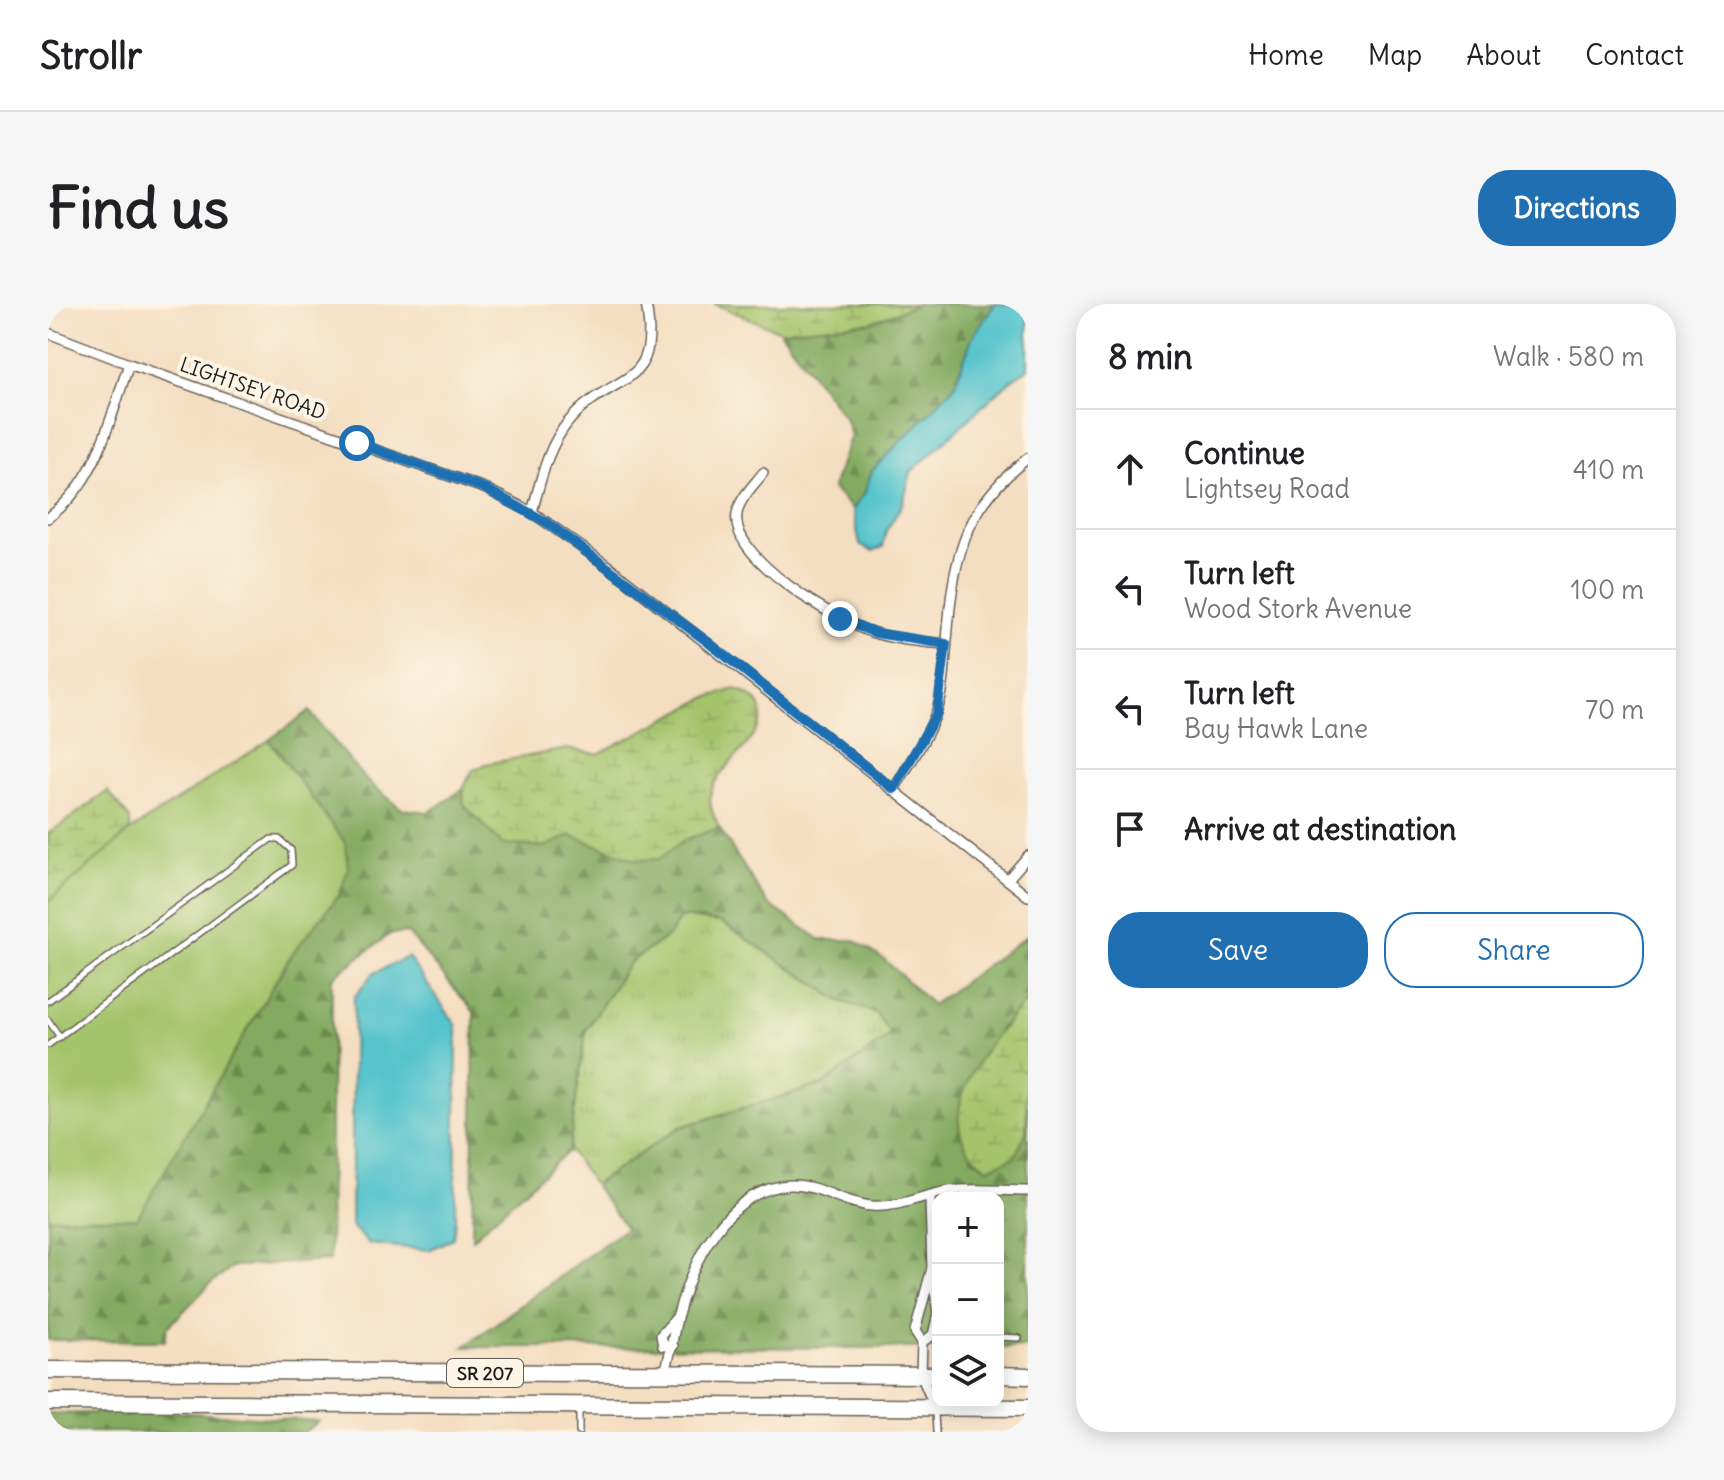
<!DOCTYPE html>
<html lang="en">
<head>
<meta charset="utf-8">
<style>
  :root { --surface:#fff; --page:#f6f6f6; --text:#202124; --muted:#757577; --line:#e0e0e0; --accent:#1f6fb2 }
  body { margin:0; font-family:Delius,sans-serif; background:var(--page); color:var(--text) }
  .controls { position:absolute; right:24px; bottom:24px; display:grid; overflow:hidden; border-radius:16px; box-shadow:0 4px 20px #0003 }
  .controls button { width:72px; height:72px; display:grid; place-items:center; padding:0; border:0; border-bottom:2px solid var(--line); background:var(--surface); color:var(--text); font:40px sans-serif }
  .stop { position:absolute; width:24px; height:24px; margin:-18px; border:6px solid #1f6fb2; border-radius:50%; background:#fff }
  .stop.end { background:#1f6fb2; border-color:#fff; box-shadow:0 2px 8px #0008 }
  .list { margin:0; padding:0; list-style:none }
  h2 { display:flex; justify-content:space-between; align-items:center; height:104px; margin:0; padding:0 32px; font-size:34px }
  h2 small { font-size:26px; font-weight:400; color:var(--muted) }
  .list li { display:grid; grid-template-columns:52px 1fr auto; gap:24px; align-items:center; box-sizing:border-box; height:120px; padding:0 32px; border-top:2px solid var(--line) }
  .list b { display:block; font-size:30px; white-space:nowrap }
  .list p { margin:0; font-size:26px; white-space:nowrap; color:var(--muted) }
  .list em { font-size:26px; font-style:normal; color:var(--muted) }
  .actions { display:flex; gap:16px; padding:24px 32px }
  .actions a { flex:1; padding:18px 0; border:2px solid var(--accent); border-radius:32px; text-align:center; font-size:28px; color:var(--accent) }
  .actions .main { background:var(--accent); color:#fff }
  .icon { flex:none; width:44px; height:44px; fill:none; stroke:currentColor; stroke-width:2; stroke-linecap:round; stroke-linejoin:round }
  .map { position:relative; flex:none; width:980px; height:1128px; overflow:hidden; border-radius:32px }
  header { display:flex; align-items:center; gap:48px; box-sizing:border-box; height:112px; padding:0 40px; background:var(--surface); border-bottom:2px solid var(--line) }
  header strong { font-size:38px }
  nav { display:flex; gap:44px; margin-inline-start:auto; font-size:28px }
  .intro { display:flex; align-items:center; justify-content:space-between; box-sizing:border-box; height:192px; padding:0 48px }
  h1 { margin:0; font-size:56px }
  .button { padding:20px 36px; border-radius:32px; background:var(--accent); color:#fff; font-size:28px; font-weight:700 }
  main { display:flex; gap:48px; padding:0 48px }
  aside { flex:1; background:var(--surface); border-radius:32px; box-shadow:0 4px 20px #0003 }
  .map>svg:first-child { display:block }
  .grass { fill:url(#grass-tufts); stroke:#607044; stroke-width:2 }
  .forest { fill:url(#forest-firs); stroke:#50633e; stroke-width:2 }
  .wetland { fill:url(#wetland-marsh); stroke:#607044; stroke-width:2 }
  .green { fill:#a4c46c; stroke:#607044; stroke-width:2 }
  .water { fill:#57c4cc; stroke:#3a7074; stroke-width:2 }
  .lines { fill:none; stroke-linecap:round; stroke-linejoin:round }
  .lane-casing { stroke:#686056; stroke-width:8 }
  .street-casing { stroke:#686056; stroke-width:12 }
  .highway-casing { stroke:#686056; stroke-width:19 }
  .lane { stroke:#fff; stroke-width:5 }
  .street { stroke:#fff; stroke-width:9 }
  .highway { stroke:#fff; stroke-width:16 }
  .route { stroke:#1f6fb2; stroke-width:10 }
  .labels { text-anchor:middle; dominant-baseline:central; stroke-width:8; stroke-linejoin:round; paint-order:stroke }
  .shield { fill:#fcf5e5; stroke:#5f5d58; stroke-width:2 }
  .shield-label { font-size:18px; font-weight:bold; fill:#1c1c1c }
  .street-label { font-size:20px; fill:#1c1c1c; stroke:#fcf5e5 }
</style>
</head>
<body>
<header>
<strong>Strollr</strong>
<nav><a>Home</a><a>Map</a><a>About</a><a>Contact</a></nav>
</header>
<div class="intro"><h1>Find us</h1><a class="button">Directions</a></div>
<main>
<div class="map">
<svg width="980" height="1128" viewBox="0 0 980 1128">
  <defs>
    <pattern id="grass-tufts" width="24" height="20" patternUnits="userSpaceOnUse" patternTransform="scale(2)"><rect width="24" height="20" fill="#a4c46c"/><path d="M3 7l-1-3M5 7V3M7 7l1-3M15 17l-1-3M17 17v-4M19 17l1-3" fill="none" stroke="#8da85d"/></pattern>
    <pattern id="forest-firs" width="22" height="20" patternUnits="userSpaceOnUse" patternTransform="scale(2)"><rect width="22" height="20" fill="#83aa60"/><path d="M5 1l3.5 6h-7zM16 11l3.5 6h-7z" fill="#6a8a4e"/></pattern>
    <pattern id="wetland-marsh" width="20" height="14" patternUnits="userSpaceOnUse" patternTransform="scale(2)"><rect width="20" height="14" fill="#a4c46c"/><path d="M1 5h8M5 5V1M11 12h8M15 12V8" fill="none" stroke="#8da85d"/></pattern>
  </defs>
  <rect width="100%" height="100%" fill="#fcf5e5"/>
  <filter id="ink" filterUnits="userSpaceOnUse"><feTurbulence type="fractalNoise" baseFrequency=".0125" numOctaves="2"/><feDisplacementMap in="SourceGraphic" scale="16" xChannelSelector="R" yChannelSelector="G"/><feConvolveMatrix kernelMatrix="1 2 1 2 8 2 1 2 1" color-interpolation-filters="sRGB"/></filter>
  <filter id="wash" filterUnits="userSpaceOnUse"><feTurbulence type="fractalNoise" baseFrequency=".006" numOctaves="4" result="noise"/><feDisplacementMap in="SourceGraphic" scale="32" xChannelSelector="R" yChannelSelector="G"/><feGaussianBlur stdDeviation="1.8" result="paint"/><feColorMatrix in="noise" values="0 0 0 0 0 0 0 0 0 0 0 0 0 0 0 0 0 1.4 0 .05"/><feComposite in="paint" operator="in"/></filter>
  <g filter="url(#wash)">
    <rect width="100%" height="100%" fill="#f4dec1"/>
    <path class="grass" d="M632,613L673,618L793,697L828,709L844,730L776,780L632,823L546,881L521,846L538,726L581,659L619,632Z"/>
    <g class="forest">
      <path d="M869,0H947L924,34L906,83L824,167L817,188L805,206L784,184L803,131L797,114L732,27L823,18Z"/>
      <path d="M261,407L318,476L354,505L381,508L415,485L416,501L496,543L523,531L588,556L611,555L636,536L671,524L719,599L773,636H806L837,656L884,701L980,631V696L952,725L924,854L940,864L967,852L980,801V1043L950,1044V894H890V1044L416,1043L578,924L546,881L632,823L776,780L843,730L827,709L793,697L673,618L633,613L620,632L581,659L538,726L521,846L424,935L426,708L360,629L342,630L284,674L282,957L186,962L163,979L119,1024L117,1037L0,1036V913L89,914L243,651L291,591L297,539L221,436Z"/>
      <path d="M111,1107L271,1117L256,1128H0V1110Z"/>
    </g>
    <g class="wetland">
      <path d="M666,0H869L823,18L732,27Z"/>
      <path d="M687,385C752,407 679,453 665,482C658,497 665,510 671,524L636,536L611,555L588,556L523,531L496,543L455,540L416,501L415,485L424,467L438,460L518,445L550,450L658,394Z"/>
      <path d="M60,487L82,515V527L0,598V530Z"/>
      <path d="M980,696L978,828L967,853L940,864C871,819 941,735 980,696Z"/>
    </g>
    <path class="green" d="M221,436L297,539L300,565L291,591L243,651L89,914L0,913V598L82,527Z"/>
    <g class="water">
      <path d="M947,0H980V65L962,77L863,168L855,199L838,227L835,243L825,247L812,241L805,206L817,188L824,167L906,83L924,34Z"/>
      <path d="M360,653L409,722L407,916L405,934L381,946L321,940L303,921L306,693L326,669Z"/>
    </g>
  </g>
  <g filter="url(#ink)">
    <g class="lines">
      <g class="lane-casing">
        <g id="lane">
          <path d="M0,697L223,535H231L243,546L244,561L0,741"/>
          <path d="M0,716L12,733"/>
          <path d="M950,1033L971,1034"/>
          <path d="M531,1106V1128"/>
          <path d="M887,1108L888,1128"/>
        </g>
      </g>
      <g class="street-casing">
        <g id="street">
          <path d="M0,29L81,60L436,184L484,208L564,265L980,592"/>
          <path d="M715,169C706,181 691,195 689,210C681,254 790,318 826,329C849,336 874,338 898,340"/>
          <path d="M484,208C493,176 499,143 521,117C564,66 614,88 598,0"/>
          <path d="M0,214C50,177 61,117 81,60"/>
          <path d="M846,485C864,456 885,426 893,393C897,375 897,356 899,337C905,259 913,205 980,154"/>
          <path d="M960,575L980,552"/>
          <path d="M882,892L884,964"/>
          <path d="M874,1038L885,1031L890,1010L884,964L867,1027L874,1038L873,1071L887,1103"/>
          <path d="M625,1042H615L613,1031L629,1013"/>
          <path d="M616,1070C624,1050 624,1031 630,1011C644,957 679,885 742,881C771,880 795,900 824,902C851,904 874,891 901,887C926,884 954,887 980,887"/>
        </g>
      </g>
      <g class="highway-casing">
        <g id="highway">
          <path d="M0,1066L890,1071"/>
          <path d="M950,1071L980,1072"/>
          <path d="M0,1098L980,1104"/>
        </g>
      </g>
      <use href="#lane" class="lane"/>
      <use href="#street" class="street"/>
      <use href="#highway" class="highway"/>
    </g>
  </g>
  <g class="lines" filter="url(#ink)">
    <path class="route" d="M309,139L436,184L498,218L660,338L846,485L889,409L898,340L828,329L792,315"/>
  </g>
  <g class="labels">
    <rect class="shield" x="399" y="1055" width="76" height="28" rx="6"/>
    <g class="shield-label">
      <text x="437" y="1069">SR 207</text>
    </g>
    <g class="street-label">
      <text transform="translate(205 84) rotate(19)">LIGHTSEY ROAD</text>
    </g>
  </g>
</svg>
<div class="controls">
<button>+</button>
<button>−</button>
<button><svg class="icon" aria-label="layers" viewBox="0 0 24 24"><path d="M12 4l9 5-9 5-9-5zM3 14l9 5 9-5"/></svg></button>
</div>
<div class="stop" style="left:309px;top:139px"></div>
<div class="stop end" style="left:792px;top:315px"></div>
</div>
<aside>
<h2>8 min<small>Walk · 580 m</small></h2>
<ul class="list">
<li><svg class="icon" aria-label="ahead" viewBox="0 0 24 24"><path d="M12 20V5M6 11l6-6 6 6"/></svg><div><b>Continue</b><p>Lightsey Road</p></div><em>410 m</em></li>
<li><svg class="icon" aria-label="left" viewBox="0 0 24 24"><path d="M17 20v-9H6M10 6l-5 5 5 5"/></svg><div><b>Turn left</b><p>Wood Stork Avenue</p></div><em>100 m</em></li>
<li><svg class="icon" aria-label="left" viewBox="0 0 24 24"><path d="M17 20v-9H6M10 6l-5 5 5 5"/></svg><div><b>Turn left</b><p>Bay Hawk Lane</p></div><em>70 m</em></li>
<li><svg class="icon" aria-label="arrive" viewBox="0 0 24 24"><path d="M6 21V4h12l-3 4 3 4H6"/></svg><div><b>Arrive at destination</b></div></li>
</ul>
<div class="actions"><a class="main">Save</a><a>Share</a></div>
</aside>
</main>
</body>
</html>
